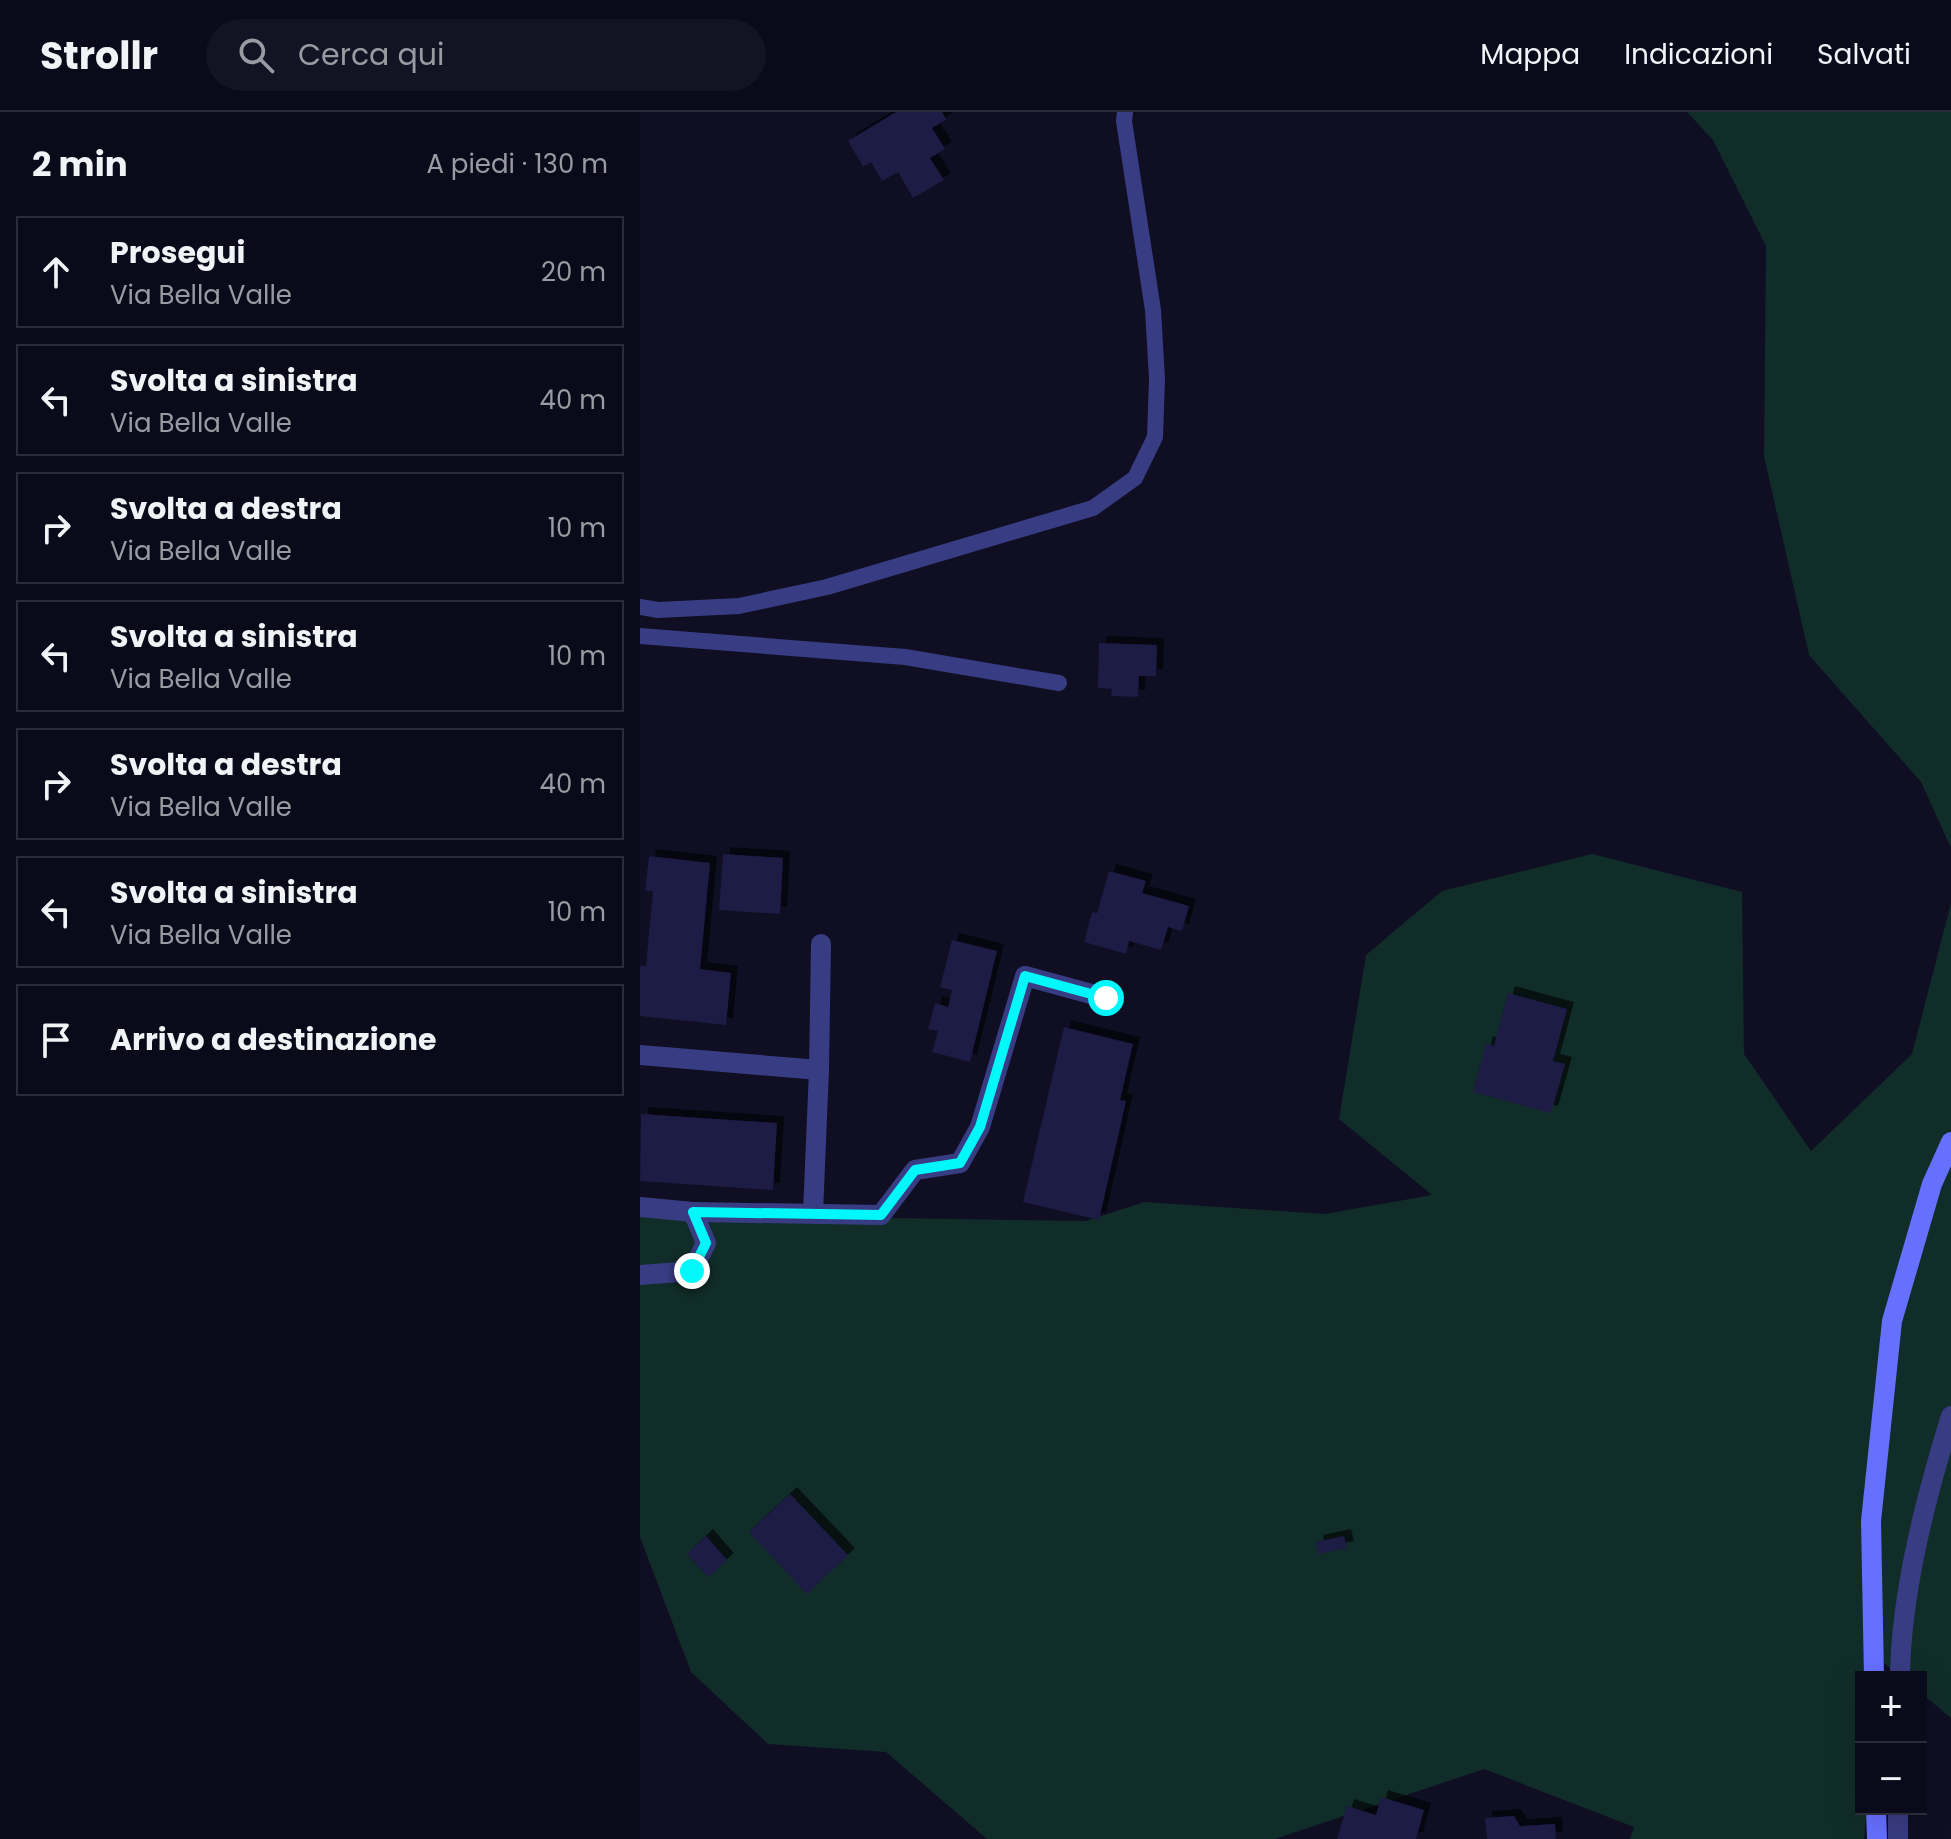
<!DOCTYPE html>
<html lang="it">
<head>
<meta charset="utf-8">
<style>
  :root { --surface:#0b0a1a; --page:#141323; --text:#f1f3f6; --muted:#9a9aa2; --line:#2b2b39 }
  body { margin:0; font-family:Poppins,sans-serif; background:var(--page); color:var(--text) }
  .controls { position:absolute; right:24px; bottom:24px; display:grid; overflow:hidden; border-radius:0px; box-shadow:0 8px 32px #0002 }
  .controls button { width:72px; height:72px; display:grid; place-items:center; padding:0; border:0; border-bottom:2px solid var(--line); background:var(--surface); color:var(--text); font:40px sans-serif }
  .stop { position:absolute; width:24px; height:24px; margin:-18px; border:6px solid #00f8fa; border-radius:50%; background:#fff }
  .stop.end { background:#00f8fa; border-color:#fff; box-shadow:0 2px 8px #0008 }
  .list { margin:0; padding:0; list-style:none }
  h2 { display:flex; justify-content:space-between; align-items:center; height:104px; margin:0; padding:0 32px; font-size:34px }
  h2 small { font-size:26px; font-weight:400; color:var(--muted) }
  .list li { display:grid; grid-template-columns:52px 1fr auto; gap:24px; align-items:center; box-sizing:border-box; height:112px; margin:0 16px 16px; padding:0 16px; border:2px solid var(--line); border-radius:0px }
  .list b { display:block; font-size:30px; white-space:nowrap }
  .list p { margin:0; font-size:26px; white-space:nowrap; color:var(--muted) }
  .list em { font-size:26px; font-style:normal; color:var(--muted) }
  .icon { flex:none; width:44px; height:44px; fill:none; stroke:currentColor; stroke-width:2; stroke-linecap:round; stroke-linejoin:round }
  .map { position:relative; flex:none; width:1311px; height:1727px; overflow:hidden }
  header { display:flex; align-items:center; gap:48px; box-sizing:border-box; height:112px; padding:0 40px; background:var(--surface); border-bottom:2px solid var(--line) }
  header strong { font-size:38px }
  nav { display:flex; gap:44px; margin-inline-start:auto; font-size:28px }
  .search { width:560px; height:72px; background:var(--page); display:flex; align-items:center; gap:20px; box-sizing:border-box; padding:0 28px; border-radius:44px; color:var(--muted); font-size:30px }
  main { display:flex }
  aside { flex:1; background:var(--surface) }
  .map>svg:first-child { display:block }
  .green { fill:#112d29 }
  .building { fill:#1e1a44; filter:url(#shadow) }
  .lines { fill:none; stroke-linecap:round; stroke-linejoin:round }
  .lane { stroke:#383c82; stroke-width:16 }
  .street { stroke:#383c82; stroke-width:20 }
  .secondary { stroke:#6670ff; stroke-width:20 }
  .route { stroke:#00f8fa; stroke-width:10 }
</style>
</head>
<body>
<header>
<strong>Strollr</strong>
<div class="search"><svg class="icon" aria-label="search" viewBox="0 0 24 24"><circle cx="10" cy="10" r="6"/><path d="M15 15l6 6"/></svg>Cerca qui</div>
<nav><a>Mappa</a><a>Indicazioni</a><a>Salvati</a></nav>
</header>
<main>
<aside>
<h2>2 min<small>A piedi · 130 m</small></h2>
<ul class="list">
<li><svg class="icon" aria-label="ahead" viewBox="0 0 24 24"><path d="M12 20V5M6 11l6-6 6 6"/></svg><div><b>Prosegui</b><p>Via Bella Valle</p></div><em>20 m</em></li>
<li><svg class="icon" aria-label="left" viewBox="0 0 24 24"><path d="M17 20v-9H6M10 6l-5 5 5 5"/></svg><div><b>Svolta a sinistra</b><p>Via Bella Valle</p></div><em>40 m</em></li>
<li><svg class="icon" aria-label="right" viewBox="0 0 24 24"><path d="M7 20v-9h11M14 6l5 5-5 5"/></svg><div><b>Svolta a destra</b><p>Via Bella Valle</p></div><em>10 m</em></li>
<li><svg class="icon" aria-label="left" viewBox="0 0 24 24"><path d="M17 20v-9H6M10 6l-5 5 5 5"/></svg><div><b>Svolta a sinistra</b><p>Via Bella Valle</p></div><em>10 m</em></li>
<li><svg class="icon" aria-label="right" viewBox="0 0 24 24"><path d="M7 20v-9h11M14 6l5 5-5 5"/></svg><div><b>Svolta a destra</b><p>Via Bella Valle</p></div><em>40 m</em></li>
<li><svg class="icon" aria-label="left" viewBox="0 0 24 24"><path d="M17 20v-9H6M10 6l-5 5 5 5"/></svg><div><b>Svolta a sinistra</b><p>Via Bella Valle</p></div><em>10 m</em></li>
<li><svg class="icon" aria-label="arrive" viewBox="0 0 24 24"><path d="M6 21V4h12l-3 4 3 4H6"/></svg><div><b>Arrivo a destinazione</b></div></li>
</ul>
</aside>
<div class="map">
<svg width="1311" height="1727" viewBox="0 0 1311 1727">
  <defs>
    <filter id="shadow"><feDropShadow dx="7" dy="-7" stdDeviation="0" flood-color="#0009"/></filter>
  </defs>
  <rect width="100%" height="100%" fill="#0f0e23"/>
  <g class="green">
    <path d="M1047,0H1311V736L1281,670L1169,543L1124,344L1126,134L1073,28Z"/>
    <path d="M952,742L1102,780L1104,942L1171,1039L1272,942L1311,791V1606L1281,1581V1565H1261L1239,1547L1237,1565H1221V1697H1227L1224,1727H990L994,1715L844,1657L635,1727H347L246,1640L128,1632L51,1560L0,1425V1102L446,1109L504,1090L685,1102L792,1083L699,1007L726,843L802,779Z"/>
  </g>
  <g class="building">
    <path d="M256,0H302L306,8L292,16L305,37L290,46L304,68L273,86L258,60L242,69L231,50L223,55L208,29Z"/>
    <path d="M459,531L517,533L516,564H499L498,585L471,584L472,577L458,576Z"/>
    <path d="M83,742L143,746L140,802L79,798Z"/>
    <path d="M9,744L70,751L60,857L91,861L86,913L0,904V854H6L13,779H5Z"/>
    <path d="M469,759L506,769L502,781L549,794L542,819L528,815L521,838L489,829L486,842L444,830L452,800L457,801Z"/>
    <path d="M312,828L357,839L330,950L292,940L298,919L288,917L295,891L308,895L312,878L300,875Z"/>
    <path d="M868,881L927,897L913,949L925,952L911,1001L833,980L846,931L854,934Z"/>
    <path d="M424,915L493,932L480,988L486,989L459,1108L383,1090Z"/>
    <path d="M1,1002L137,1011L133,1078L0,1069Z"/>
    <path d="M150,1382L208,1443L167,1482L109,1420Z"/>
    <path d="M66,1424L87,1448L68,1465L47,1442Z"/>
    <path d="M704,1424L707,1436L678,1442L676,1430Z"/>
    <path d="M741,1685L784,1698L776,1727H697L707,1694L736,1703Z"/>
    <path d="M874,1704L880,1714L915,1712L916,1727H847L845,1706Z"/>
  </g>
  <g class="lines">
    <g class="lane">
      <path d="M0,495L18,498L99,494L187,475L453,396L495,366L515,325L517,267L513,198L484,9L485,0"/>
      <path d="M0,524L265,545L419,571"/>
    </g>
    <g class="street">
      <path d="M0,943L179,958"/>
      <path d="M0,1095L53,1100L66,1131L52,1159L0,1163"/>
      <path d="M53,1100L241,1103L275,1058L320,1051L340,1015L385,864L466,886"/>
      <path d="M173,1101L179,958L181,832"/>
      <path d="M1260,1565C1261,1480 1286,1385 1311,1304"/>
      <path d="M1258,1727V1697"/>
    </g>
    <g class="secondary">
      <path d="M1234,1565L1231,1409L1252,1209L1292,1072L1311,1030"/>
      <path d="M1236,1697L1237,1727"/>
    </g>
  </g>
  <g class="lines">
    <path class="route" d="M52,1159L66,1131L53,1100L241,1103L275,1058L320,1051L340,1015L385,864L466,886"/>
  </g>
</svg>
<div class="controls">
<button>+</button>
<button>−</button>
</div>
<div class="stop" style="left:466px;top:886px"></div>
<div class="stop end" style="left:52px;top:1159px"></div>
</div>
</main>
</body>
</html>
